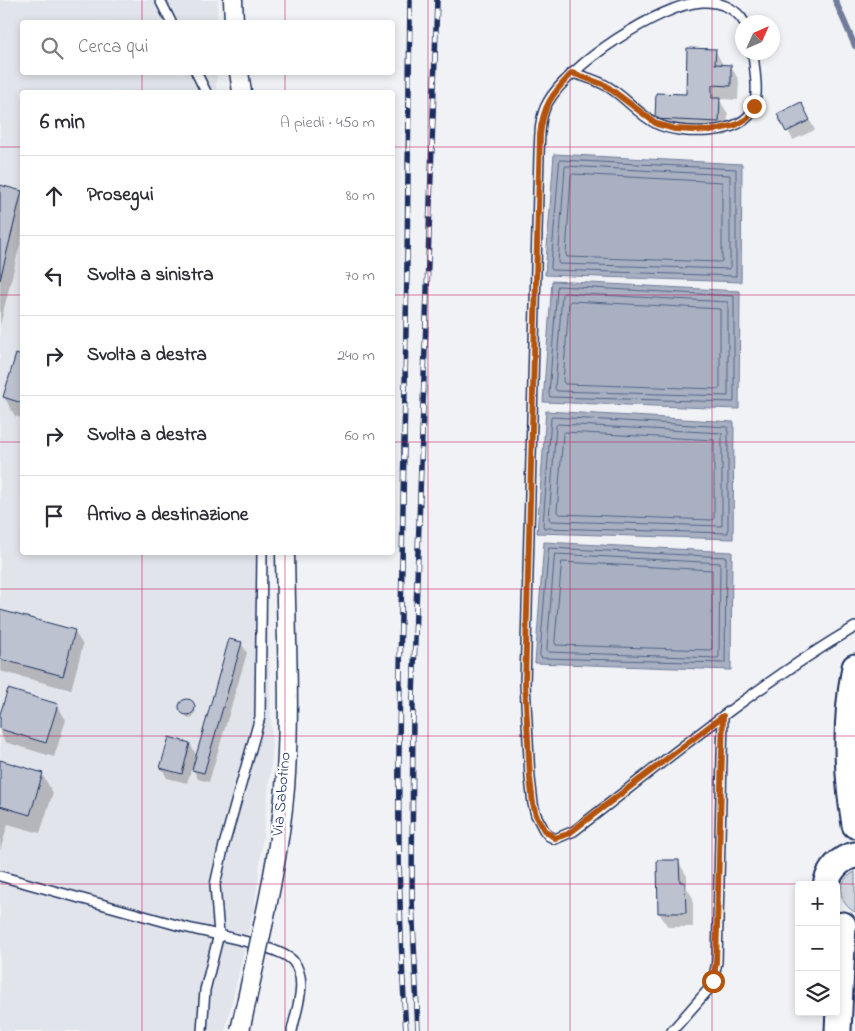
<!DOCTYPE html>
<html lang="it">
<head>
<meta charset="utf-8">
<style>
  :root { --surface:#fff; --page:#f2f2f3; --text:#2b2b33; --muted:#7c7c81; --line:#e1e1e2 }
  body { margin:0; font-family:"Indie Flower",sans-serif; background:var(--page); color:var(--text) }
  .controls { position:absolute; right:15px; bottom:15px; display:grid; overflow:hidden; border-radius:5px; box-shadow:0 2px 8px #0003 }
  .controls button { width:45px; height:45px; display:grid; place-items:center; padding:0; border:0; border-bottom:1px solid var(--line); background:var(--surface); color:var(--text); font:25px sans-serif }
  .compass { position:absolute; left:735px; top:15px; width:45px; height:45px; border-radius:50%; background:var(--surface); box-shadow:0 2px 8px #0003; rotate:45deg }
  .stop { position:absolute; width:15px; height:15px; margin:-11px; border:4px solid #b45309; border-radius:50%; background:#fff }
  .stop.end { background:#b45309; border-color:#fff; box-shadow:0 1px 5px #0008 }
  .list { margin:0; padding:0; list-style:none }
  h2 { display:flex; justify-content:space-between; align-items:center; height:65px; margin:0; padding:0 20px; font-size:21px }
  h2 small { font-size:16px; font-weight:400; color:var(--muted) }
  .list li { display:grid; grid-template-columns:32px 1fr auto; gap:15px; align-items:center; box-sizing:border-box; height:80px; padding:0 20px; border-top:1px solid var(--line) }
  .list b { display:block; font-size:19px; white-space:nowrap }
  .list em { font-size:16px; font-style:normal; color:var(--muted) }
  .icon { flex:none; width:28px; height:28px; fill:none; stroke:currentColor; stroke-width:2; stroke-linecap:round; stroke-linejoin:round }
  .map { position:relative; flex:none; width:855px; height:1031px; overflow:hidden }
  .search { position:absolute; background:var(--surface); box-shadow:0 2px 8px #0003; left:20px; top:20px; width:375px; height:55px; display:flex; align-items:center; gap:12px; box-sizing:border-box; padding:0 18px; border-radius:5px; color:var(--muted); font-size:19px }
  .panel { position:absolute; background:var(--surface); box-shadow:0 2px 8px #0003; left:20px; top:90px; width:375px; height:465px; border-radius:5px }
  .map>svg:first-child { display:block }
  .built { fill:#e1e4ea }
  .green { fill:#d2d6df; stroke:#76829e }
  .water { fill:#a8b0c2; stroke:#707c9a }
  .shadow { fill:#0003 }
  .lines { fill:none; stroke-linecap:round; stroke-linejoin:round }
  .shore { stroke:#536386; stroke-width:1 }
  .stream { stroke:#707c9a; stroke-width:6 }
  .building { fill:#bcc2d0; stroke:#1b2f5e }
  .lane-casing { stroke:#1b2f5e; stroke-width:12 }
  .street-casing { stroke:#1b2f5e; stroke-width:21 }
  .secondary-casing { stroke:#1b2f5e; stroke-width:29 }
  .lane { stroke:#fff; stroke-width:9 }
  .street { stroke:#fff; stroke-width:18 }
  .secondary { stroke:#fff; stroke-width:25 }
  .rail-casing { stroke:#1b2f5e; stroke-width:5.5 }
  .rail { stroke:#fff; stroke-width:4; stroke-dasharray:11; stroke-linecap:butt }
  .street-bridge-casing { stroke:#1b2f5e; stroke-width:21; stroke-linecap:butt }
  .street-bridge { stroke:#fff; stroke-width:18 }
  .route { stroke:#b45309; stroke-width:6 }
  .grid { fill:none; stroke:#c2185b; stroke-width:1; stroke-opacity:0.55 }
  .labels { text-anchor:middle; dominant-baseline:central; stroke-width:4.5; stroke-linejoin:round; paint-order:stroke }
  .street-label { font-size:16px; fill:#1b2f5e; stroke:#fff }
</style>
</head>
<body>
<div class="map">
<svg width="855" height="1031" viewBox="0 0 855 1031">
  <rect width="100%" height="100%" fill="#f1f2f5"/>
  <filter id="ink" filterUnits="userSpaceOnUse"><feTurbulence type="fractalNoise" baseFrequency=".02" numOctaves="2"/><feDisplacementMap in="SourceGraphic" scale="10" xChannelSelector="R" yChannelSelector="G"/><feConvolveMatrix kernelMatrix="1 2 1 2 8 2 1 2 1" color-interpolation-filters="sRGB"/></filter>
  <g filter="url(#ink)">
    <path class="built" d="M0,0H218L217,22H22V72L217,73L216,85L218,92H22V552L266,553L272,757L255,905L225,1031H0Z"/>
    <path class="green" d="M855,872V912C837,903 836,880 855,872Z"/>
    <g class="water">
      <path d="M554,154L742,164L741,282L545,275Z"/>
      <path d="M552,281L740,291L739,409L543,402Z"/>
      <path d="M546,411L734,422L733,539L537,533Z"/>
      <path d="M544,542L732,552L731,670L535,663Z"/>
    </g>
    <g class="shadow">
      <path d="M715,50L723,65L731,66L739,81L738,100L719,99L728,114L727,136L665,133L657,119L687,95Z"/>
      <path d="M806,113L815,130L793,140L788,131Z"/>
      <path d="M0,186L22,193V236L0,325Z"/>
      <path d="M17,356L22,358V418L15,416L4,397Z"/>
      <path d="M0,611L74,631L83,645L71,690L0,671Z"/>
      <path d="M241,643L247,653L209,782L198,779L192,767L187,783L167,778L162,768L190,744L197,756Z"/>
      <path d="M190,701L196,711L192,718H188L181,709V705L183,702Z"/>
      <path d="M57,705L66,720L54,757L5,742L0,732V718Z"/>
      <path d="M0,761L42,774L53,793L40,833L8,824L0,851Z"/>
      <path d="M678,861L687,876V888L693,898V927H668L659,913L658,862Z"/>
    </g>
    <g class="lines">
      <g class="shore">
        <path d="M560,160L736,169V276L552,270L551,268Z"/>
        <path d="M566,166L730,175V269L559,264L558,262L565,168Z"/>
        <path d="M573,174L722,182V261L720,262L567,257L566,254L571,176Z"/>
        <path d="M558,286L734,296V402L550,397L549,394L557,288Z"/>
        <path d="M564,293L728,302V396L557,391L555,388L562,295Z"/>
        <path d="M571,301L720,309V388L718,389L565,384L563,381L569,303Z"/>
        <path d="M552,417L728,427V533L544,528L543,525L551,419Z"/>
        <path d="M558,424L722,433V526L551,521L549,519L556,426Z"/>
        <path d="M565,432L714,440V518L712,520L559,514L557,512L563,434Z"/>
        <path d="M549,548L726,557L725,663L542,658L540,656Z"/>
        <path d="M555,554L720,563L719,657L717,658L548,652L547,650Z"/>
        <path d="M562,562L712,570V649L710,650L556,645L555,642Z"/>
      </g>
      <path class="stream" d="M835,0L855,46"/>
    </g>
    <g class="building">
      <path d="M687,48L716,49L715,64L731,65V86L712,85V98H720L719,122L655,119L656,93L686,94Z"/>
      <path d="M801,102L810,120L786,132L777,114Z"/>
      <path d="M0,185L22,191L0,280Z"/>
      <path d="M16,354L22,356V403L3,397Z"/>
      <path d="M0,610L75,630L63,676L0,659Z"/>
      <path d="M229,639L242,642L204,773L192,770Z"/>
      <path d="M8,689L58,704L46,743L0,729V714Z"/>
      <circle cx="187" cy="707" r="8"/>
      <path d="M169,737L190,743L182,774L160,768Z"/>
      <path d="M0,760L43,773L30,815L0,806Z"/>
      <path d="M657,860H679L680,882H685L686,913H658Z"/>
    </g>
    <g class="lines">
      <g class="lane-casing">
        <g id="lane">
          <path d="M160,0L171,22"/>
          <path d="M744,22C736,8 719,1 702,2C660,4 569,65 548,102C539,117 540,136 539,154L525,684L530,778L533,804L536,815L544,830L549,836L555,839L574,831C666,760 755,686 855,627"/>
          <path d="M196,72L206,92"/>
          <path d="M572,73C583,76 594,79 605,85C624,95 637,114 657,124C679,135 746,137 754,106C759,90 754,69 753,52"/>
          <path d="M0,876C61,893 123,910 184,927C207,933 280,946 293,961C309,980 296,1010 292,1031"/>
          <path d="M202,1031L205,990L219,934L215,885L224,845L260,717L262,552"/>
          <path d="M672,1031L708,990L713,981L717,962L723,716"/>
        </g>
      </g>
      <g class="street-casing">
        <g id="street">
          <path d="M233,0L234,22"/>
          <path d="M239,72L242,92"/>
        </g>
      </g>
      <g class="secondary-casing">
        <g id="secondary">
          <path d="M855,667C845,720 846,771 855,825"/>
          <path d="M826,885C829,870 840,858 855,855"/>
          <path d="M838,1031L843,925"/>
        </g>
      </g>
      <use href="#lane" class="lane"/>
      <use href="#street" class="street"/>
      <use href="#secondary" class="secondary"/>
      <g class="rail-casing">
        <g id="rail">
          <path d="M406,1031C395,876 399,720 402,565C405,377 409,188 410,0"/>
          <path d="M418,1031L412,900L413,698L437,0"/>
        </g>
      </g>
      <use href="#rail" class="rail"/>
      <g class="street-bridge-casing">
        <path id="street-bridge" d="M240,1031C257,951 278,870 285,788C291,710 286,631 285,552"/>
      </g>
      <use href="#street-bridge" class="street-bridge"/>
    </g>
  </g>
  <g class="lines" filter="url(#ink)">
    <path class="route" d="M713,981L716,962L723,716L568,834L555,838L544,830L536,815L533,804L530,778L525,684L540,135C543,106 552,94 572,73L605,85L657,124L675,129L710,131L736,125L748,118L754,106"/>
  </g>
  <path class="grid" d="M142,0V22M285,0V22M428,0V1031M570,0V1031M712,0V1031M142,72V92M285,72V92M0,147H22M392,147H855M0,295H22M392,295H855M0,442H22M392,442H855M142,552V1031M285,552V1031M0,589H855M0,736H855M0,884H855"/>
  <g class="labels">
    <g class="street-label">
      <text transform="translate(282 794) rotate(-85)">Via Sabotino</text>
    </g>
  </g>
</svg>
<div class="controls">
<button>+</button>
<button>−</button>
<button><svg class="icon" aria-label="layers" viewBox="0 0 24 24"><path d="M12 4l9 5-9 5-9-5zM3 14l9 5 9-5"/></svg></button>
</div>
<svg class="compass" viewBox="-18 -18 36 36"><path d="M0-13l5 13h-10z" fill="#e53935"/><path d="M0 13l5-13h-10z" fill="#7c7c81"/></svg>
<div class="stop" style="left:713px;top:981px"></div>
<div class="stop end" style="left:754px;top:106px"></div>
<div class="search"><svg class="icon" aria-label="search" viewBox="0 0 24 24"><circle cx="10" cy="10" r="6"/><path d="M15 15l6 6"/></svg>Cerca qui</div>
<section class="panel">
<h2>6 min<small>A piedi · 450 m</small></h2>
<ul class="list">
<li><svg class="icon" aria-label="ahead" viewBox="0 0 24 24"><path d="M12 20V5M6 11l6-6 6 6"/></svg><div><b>Prosegui</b></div><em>80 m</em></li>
<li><svg class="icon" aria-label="left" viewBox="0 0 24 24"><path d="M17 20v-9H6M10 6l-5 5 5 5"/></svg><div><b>Svolta a sinistra</b></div><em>70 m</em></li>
<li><svg class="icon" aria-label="right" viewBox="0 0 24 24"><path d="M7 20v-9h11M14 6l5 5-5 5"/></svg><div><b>Svolta a destra</b></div><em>240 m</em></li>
<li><svg class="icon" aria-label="right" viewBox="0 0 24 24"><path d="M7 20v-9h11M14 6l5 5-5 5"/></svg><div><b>Svolta a destra</b></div><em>60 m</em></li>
<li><svg class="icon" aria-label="arrive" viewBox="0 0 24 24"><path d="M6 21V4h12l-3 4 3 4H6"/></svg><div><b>Arrivo a destinazione</b></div></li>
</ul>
</section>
</div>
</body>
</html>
